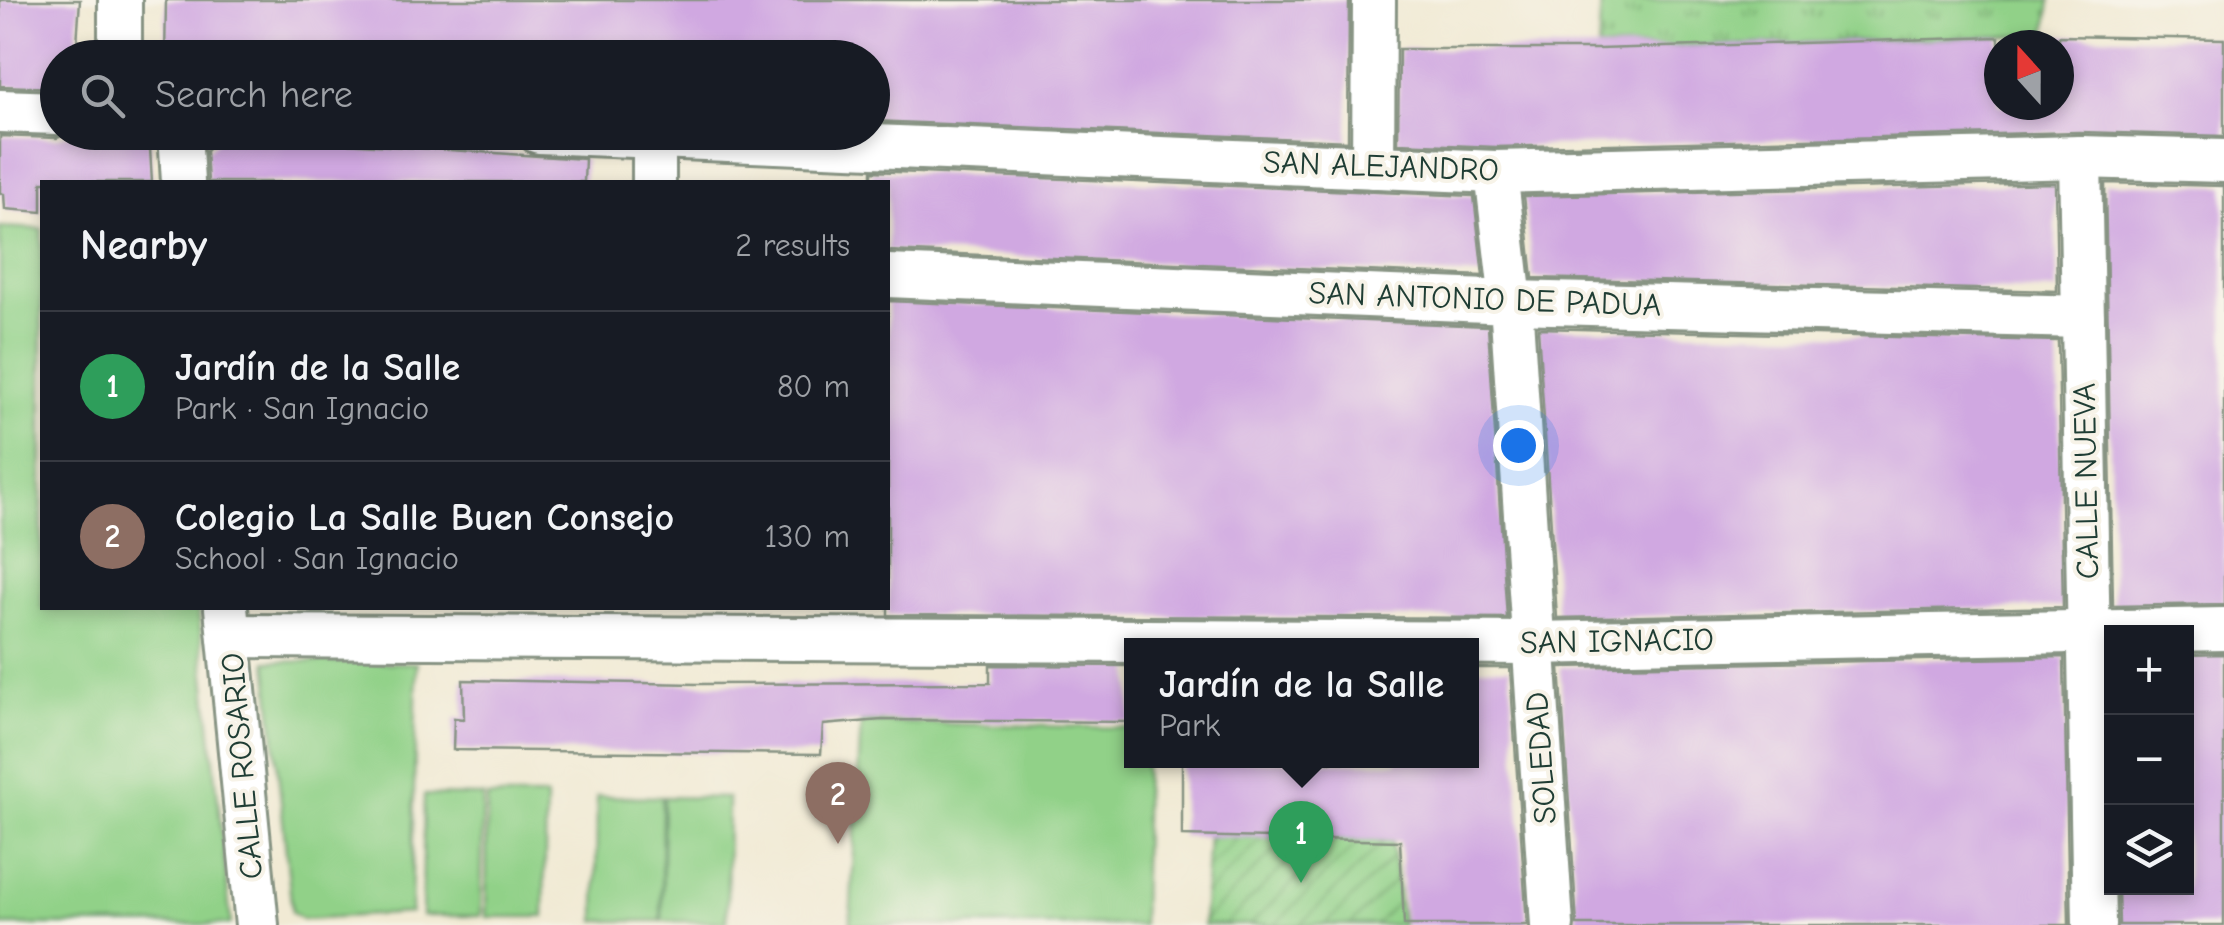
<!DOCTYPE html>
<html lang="en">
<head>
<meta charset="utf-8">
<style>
  :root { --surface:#171b24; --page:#20242c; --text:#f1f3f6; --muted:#9ea1a6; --line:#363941; --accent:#1f6fb2 }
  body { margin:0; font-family:"Comic Neue",sans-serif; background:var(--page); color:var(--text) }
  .controls { position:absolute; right:30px; bottom:30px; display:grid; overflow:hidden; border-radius:0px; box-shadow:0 5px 15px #0003 }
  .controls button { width:90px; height:90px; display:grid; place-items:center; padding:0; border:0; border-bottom:2px solid var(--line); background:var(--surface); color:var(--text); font:50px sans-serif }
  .compass { position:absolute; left:1984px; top:30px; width:90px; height:90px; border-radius:50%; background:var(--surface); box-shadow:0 5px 15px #0003; rotate:339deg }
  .you { position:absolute; left:1518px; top:445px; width:35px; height:35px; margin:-25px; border:8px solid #fff; border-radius:50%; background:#1a73e8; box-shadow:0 0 0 15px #1a73e833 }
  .badge { display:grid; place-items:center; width:65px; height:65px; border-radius:50%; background:var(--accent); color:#fff; font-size:32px; font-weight:700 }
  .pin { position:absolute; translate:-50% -82px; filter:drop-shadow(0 2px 5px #0008) }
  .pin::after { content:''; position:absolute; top:52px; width:35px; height:30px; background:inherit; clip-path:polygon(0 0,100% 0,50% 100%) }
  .popup { position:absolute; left:1124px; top:638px; width:355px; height:130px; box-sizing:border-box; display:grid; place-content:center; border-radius:0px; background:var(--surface); filter:drop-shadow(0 2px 8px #0005); font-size:32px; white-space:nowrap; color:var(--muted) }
  .popup b { font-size:38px; color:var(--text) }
  .popup::after { content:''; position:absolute; left:50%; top:100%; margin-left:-20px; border:20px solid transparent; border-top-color:var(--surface) }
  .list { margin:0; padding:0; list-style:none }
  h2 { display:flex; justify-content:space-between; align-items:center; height:130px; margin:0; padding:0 40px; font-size:42px }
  h2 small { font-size:32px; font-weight:400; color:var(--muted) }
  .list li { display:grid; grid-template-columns:65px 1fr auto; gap:30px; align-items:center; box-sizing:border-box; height:150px; padding:0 40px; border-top:2px solid var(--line) }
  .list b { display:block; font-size:38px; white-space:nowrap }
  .list p { margin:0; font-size:32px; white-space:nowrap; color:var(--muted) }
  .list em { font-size:32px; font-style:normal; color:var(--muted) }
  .icon { flex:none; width:55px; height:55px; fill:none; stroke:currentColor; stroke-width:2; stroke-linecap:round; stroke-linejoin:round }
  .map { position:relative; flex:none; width:2224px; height:925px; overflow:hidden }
  .search { position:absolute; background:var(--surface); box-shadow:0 5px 15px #0003; left:40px; top:40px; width:850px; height:110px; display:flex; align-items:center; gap:25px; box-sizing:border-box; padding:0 35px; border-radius:55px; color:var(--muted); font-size:38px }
  .panel { position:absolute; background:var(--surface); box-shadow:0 5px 15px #0003; left:40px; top:180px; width:850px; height:430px; border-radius:0px }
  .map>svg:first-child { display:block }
  .grass { fill:url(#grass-tufts); stroke:#58875e; stroke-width:2.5 }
  .garden { fill:url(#garden-furrows); stroke:#58875e; stroke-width:2.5 }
  .pitch { fill:#91d188; stroke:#58875e; stroke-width:2.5 }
  .building { fill:#d0a8e1 }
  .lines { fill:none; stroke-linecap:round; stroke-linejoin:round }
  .minor-casing { stroke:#889484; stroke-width:48 }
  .minor { stroke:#fff; stroke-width:42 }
  .labels { text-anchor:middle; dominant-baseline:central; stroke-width:8; stroke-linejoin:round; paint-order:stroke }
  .street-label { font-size:32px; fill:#1f3d34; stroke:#f7f3e8 }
</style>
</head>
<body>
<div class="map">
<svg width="2224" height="925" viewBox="0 0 2224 925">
  <defs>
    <pattern id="grass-tufts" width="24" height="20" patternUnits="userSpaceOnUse" patternTransform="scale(2.5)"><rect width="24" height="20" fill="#91d188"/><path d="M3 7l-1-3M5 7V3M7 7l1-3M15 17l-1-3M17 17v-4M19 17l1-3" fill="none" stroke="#76ab70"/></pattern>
    <pattern id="garden-furrows" width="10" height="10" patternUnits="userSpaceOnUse" patternTransform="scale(2.5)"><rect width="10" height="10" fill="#91d188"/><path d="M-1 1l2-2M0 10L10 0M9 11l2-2" fill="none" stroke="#76ab70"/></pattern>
  </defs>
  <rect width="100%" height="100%" fill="#f7f3e8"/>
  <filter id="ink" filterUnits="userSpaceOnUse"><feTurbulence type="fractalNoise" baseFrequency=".01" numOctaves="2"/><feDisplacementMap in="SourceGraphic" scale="20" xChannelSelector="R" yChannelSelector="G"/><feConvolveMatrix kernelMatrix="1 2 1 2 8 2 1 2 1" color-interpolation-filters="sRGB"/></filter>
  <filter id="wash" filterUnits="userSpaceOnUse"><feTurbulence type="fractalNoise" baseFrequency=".0048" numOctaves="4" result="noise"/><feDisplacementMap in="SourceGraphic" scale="40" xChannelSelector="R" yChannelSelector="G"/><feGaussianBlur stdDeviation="2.25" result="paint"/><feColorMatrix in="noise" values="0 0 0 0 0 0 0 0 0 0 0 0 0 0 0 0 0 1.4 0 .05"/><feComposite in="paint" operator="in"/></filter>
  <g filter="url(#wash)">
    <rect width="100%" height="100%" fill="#f1ead4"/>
    <path class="grass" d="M1601,0H2050L2046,35L1598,49Z"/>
    <path class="garden" d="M1208,836L1392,841L1402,925H1203Z"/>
    <g class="pitch">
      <path d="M0,227L42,229V608H198L231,924L0,925Z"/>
      <path d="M267,661L417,663L411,913L302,919L292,912Z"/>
      <path d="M861,722L1131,728V760L1145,761L1142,925H850Z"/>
      <path d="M424,795L483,796L481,916H422Z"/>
      <path d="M597,796L662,797L661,921H596Z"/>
      <path d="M487,797H546L544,917H486Z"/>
      <path d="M664,797L728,798L727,922L662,921Z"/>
    </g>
    <g id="blocks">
      <g class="building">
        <path d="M0,0H80L76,58H58V88L0,86Z"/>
        <path d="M166,0H1349L1348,141L872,121V58H165Z"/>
        <path d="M2059,36L2224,39V136L2079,132L1496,147L1398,143L1399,49H1598L1999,37V105H2059Z"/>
        <path d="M73,132H149L152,182H42V212L5,209L4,194L0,193V136L57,138Z"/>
        <path d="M223,135L585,159L584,182H208L206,151Z"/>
        <path d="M872,171L1474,196L1483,276L888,251V182H872Z"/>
        <path d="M2055,183L2057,291L1533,278L1524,196Z"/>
        <path d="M2105,183L2224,186V604L2113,606Z"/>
        <path d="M888,301L1488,326L1507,618L888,615Z"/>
        <path d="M1538,328L2058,341L2063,607L1557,618Z"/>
        <path d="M2224,654V925H2119L2118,888H2186V655Z"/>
        <path d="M2064,657L2069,925H1577L1560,667Z"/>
        <path d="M990,665L1131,666V722L882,720L823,725L821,754L453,750L454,718L464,719L463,680L698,684L990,683Z"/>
        <path d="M1471,668H1510L1527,925H1404L1400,841L1182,836V760L1397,763V760H1471Z"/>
      </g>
    </g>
  </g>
  <g filter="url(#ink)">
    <use href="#blocks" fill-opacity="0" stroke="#889484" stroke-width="2.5"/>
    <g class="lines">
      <g class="minor-casing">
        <g id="minor">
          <path d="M120,58V0"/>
          <path d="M0,111L58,113"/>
          <path d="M180,132L183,182"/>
          <path d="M539,132L1496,172L2080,157L2224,161"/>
          <path d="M654,138V182"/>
          <path d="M2080,157L2094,925"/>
          <path d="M1373,167L1374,0"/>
          <path d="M1496,172L1511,302L1552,925"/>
          <path d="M888,276L1511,302L2083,317"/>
          <path d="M226,608L257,925"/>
          <path d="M229,636L1534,643L2224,629"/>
        </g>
      </g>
      <use href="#minor" class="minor"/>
    </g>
  </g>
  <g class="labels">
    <g class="street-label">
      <text transform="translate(1381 166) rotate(2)">SAN ALEJANDRO</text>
      <text transform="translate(1485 299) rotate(2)">SAN ANTONIO DE PADUA</text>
      <text transform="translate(2086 481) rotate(-91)">CALLE NUEVA</text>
      <text transform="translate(1617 641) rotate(-1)">SAN IGNACIO</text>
      <text transform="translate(1541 758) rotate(-94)">SOLEDAD</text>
      <text transform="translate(242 766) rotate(-95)">CALLE ROSARIO</text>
    </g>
  </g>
</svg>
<div class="controls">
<button>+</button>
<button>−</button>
<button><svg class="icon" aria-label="layers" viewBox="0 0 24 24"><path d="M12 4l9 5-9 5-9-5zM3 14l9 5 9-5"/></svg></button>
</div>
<svg class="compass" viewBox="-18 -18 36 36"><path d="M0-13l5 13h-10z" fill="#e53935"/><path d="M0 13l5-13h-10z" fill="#9ea1a6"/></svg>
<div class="you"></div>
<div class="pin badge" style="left:1301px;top:883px;background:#2e9e5b">1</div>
<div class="popup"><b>Jardín de la Salle</b>Park</div>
<div class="pin badge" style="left:838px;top:844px;background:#8d6e63">2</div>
<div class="search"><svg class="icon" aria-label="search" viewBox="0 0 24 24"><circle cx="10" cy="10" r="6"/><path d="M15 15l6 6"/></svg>Search here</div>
<section class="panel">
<h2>Nearby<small>2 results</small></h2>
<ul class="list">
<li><span class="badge" style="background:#2e9e5b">1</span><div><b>Jardín de la Salle</b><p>Park · San Ignacio</p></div><em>80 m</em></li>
<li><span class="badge" style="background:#8d6e63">2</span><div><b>Colegio La Salle Buen Consejo</b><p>School · San Ignacio</p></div><em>130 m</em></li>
</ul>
</section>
</div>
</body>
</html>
